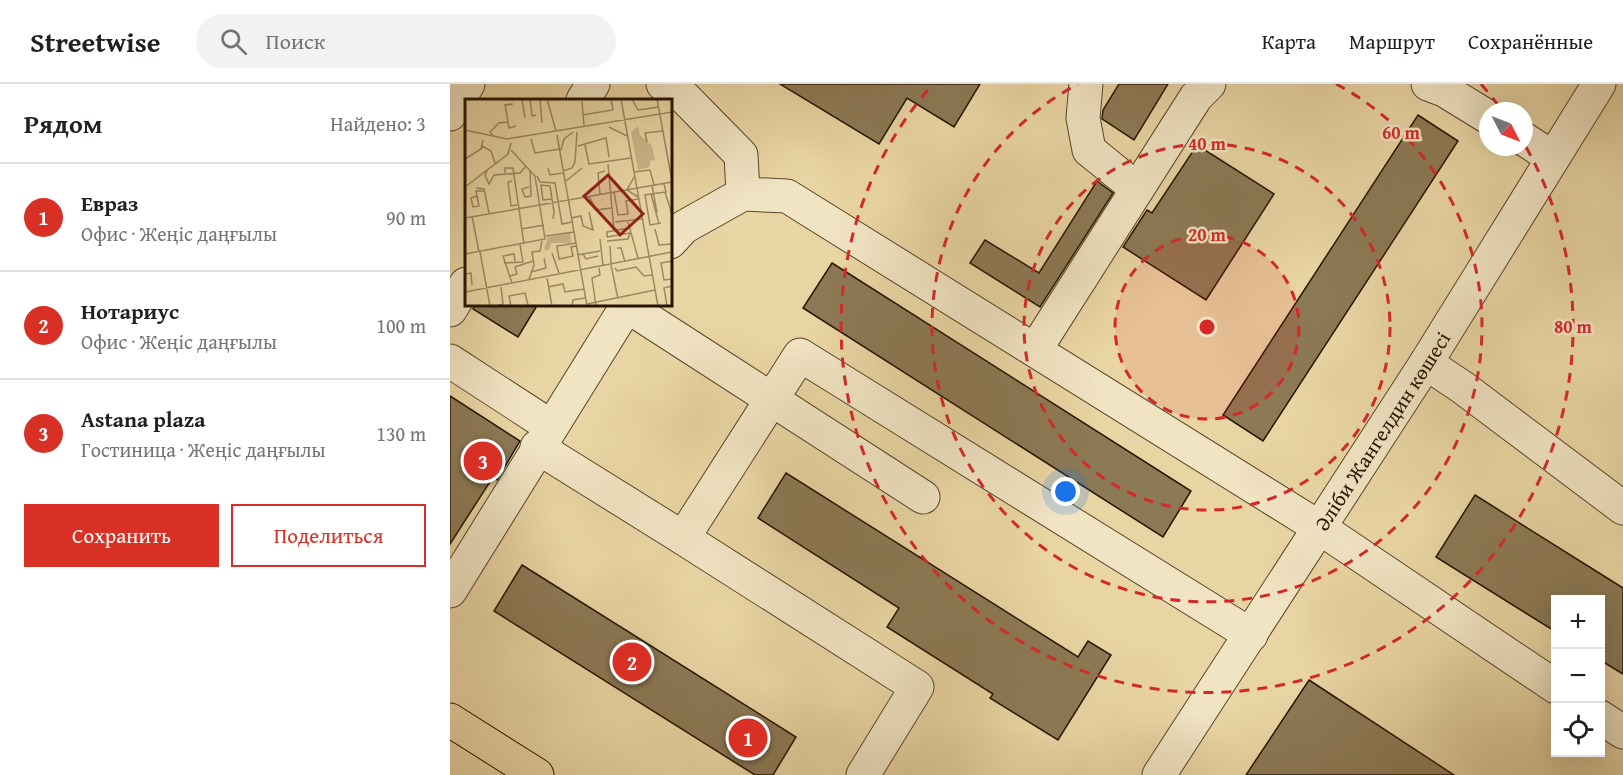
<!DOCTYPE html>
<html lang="ru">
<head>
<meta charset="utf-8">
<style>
  :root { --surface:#fff; --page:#f2f2f2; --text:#202124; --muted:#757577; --line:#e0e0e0; --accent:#d93025 }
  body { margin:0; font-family:"Gentium Book Plus",serif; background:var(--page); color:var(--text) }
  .controls { position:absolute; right:18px; bottom:18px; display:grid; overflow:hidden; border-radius:0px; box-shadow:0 6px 24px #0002 }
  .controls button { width:54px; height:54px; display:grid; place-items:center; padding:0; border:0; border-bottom:2px solid var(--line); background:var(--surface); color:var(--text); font:30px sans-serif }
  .compass { position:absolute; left:1029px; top:18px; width:54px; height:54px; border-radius:50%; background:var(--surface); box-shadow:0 6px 24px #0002; rotate:132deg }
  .you { position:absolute; left:616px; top:408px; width:21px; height:21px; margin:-15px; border:4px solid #fff; border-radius:50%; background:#1a73e8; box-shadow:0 0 0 9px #1a73e833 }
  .badge { display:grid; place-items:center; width:39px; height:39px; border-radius:50%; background:var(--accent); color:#fff; font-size:20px; font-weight:700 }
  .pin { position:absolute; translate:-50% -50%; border:3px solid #fff; box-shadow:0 2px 6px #0006 }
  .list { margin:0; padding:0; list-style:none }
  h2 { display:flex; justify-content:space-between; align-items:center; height:78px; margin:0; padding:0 24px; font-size:26px }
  h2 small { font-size:20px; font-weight:400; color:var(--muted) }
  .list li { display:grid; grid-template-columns:39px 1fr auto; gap:18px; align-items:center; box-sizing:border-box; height:108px; padding:0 24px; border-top:2px solid var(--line) }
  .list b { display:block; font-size:22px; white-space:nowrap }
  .list p { margin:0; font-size:20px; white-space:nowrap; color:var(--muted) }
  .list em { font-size:20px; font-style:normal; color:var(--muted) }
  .actions { display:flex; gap:12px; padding:18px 24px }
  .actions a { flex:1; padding:14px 0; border:2px solid var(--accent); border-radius:0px; text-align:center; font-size:21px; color:var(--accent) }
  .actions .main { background:var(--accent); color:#fff }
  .icon { flex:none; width:33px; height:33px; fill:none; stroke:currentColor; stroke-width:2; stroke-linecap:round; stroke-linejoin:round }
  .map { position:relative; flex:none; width:1173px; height:691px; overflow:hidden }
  header { display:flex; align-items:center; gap:36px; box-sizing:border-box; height:84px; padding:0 30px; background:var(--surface); border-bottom:2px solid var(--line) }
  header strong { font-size:28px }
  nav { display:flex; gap:33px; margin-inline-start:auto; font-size:21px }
  .search { width:420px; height:54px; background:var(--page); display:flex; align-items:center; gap:15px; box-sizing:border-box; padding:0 21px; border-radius:33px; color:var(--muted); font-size:22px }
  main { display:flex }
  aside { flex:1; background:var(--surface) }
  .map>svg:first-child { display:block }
  .building { fill:#8c7955; stroke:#281501; stroke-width:1.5 }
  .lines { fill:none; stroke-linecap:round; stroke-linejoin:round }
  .minor-casing { stroke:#58452a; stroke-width:35 }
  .major-casing { stroke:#281501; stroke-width:35 }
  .minor { stroke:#f1e4c3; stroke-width:33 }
  .major { stroke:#e9d5a3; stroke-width:33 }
  .ring { fill:none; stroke:#d62828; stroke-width:3; stroke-dasharray:10 8 }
  .labels { text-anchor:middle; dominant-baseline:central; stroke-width:5; stroke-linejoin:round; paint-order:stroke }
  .street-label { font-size:21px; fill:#281501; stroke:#f1e4c3 }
  .inset-road { fill:none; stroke:#9c8862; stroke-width:1.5 }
  .view { fill:#8f2418; fill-opacity:0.15; stroke:#8f2418; stroke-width:3 }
  .inset-edge { fill:none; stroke:#281501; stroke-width:3 }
  .centre { fill:#d62828; stroke:#f1e4c3; stroke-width:3 }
  .ring-label { font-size:18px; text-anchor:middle; font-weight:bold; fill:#d62828; stroke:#f1e4c3; stroke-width:5; stroke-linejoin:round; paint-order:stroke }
</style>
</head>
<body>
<header>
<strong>Streetwise</strong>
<div class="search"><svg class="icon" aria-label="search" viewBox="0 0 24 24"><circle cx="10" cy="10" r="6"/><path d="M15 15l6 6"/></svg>Поиск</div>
<nav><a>Карта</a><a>Маршрут</a><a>Сохранённые</a></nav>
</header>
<main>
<aside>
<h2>Рядом<small>Найдено: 3</small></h2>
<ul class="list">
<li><span class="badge">1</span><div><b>Евраз</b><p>Офис · Жеңіс даңғылы</p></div><em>90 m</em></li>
<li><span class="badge">2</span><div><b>Нотариус</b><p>Офис · Жеңіс даңғылы</p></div><em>100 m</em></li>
<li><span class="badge">3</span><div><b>Astana plaza</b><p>Гостиница · Жеңіс даңғылы</p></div><em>130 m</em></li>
</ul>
<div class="actions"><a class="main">Сохранить</a><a>Поделиться</a></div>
</aside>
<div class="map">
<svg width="1173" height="691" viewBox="0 0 1173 691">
  <rect width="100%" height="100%" fill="#e9d5a3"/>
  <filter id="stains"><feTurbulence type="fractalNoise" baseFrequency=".00333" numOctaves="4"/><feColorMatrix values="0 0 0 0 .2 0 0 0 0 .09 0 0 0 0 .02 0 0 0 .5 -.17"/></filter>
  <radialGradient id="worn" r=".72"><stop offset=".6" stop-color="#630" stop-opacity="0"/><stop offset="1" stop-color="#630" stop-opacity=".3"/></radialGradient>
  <g class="building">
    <path d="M330,0H530L504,43L457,14L429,60Z"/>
    <path d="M669,0H718L684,56L652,35L653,26Z"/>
    <path d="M968,31L1008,57L813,357L773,331Z"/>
    <path d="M747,61L824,110L756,216L673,163L697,126L702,129Z"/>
    <path d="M647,97L663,109L590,223L520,179L535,156L589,189Z"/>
    <path d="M382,179L741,407L713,453L353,224Z"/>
    <path d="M25,220H88L68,253L23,225Z"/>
    <path d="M0,312L70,357L47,396L43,393L0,460Z"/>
    <path d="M336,389L628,573L638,557L661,571L608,656L540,614L543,610L437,543L449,524L308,434Z"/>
    <path d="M1025,411L1173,504V590L1150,576V516H1106V548L986,473Z"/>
    <path d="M72,481L346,653L323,691H305L44,527Z"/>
    <path d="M859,596L1004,691H796Z"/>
  </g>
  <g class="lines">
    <g class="minor-casing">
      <g id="minor">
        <path d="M213,0L235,14L291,71L293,110"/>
        <path d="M636,0L633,34L639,66L687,105"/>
        <path d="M978,0L994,6L1038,33"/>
        <path d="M133,16L143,0"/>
        <path d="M0,30L18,0"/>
        <path d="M1074,55L1103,74"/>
        <path d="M220,158L234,143L293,110L337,112L870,444L1106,603"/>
        <path d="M177,222L473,413"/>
        <path d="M0,226L16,200"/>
        <path d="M585,266L746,13L759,0"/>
        <path d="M0,277L100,342"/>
        <path d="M976,279L1012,303L1173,424"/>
        <path d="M87,363L233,454"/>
        <path d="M0,507L178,220"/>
        <path d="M1150,633L1173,648"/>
        <path d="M413,691L467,603L233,454L350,271L801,551"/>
        <path id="s1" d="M709,691L976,279L1149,0"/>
      </g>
    </g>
    <g class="major-casing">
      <path id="major" d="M0,636L87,691"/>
    </g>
    <use href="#minor" class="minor"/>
    <use href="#major" class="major"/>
  </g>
  <circle cx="757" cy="243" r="92" fill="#d62828" fill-opacity=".12"/>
  <g class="ring">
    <circle cx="757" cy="243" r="92"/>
    <circle cx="757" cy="243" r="183"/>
    <path d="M886 0A275 275 0 1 1 628 0"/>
    <path d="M1031 0A366 366 0 0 1 1051 25M1076 63A366 366 0 1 1 483 0"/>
  </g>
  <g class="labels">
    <g class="street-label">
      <text stroke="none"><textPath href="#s1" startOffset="410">Әліби Жангелдин көшесі</textPath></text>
    </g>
  </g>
  <g transform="translate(15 15)">
    <rect width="207" height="207" fill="#e9d5a3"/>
    <path d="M173,27L175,36L187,47L190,61L185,62V68L173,71L166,33ZM105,134L106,144H86L84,151H79L83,138Z" fill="#c8b487"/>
    <path class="inset-road" d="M57,0L60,19M65,0L67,17L71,16M75,0L77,24M82,0L91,32M156,0L193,207M167,0L173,11L194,8M192,0L207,82M117,2L119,27M117,16L148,11L146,0M43,23L40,6L48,5M144,28L162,37M0,31L42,40L207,13M92,36L122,207M28,37L25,33L34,24L43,23L44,29L51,27M66,40L70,54L95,50M182,43L180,34L198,32M120,46L124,65L166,59M17,47L26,52L30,64M113,47L141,39L144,58M96,51L99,40L108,33M0,60L16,50L18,41M143,65L149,132M83,69L85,76L98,74M23,70L20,76L24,85L29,76L55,74L60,68M98,72L107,69L110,63L112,33M169,73L185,71L189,86M40,74V69H48L59,145M72,77L75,83L90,84L97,125L107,123M169,78L162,91L173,98M47,82L43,83L46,107L52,106M101,82L117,69M187,86L192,114M0,88L43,55L46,44M64,88L57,90L60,98L66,97L65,71M11,89L19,90L24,114M149,93L153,116L163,115L161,102L174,100M200,93L207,115M135,95L133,74L140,72M186,95L194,125M12,97L14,107L8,108L6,99L12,97L11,92H19M124,97L131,111L146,109M87,100L78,101L76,86L85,87L89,113L88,120M7,117L14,153M0,119L207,83M106,119L116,117L118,127L128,131L124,113M150,123L177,120M163,123L173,159M196,124L185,126L180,96L201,93L199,85M56,130L79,126M190,130L194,146L207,145M81,137L109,133M142,138V133L164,129M142,138L165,134M135,140L138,166M142,142L163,140L165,134M111,144L92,147L94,160L108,157L106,148L111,147M145,147L146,165M152,149H156L160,163M15,153L25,207M87,154L94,174M0,155L80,140L70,77L46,51M118,155L121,160L133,157M112,156L135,152M207,162L196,164L199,181L207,180M39,164L58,163L55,146M146,166L153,200M150,169L152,172L171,168L179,177L187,176M66,173L81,169L79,159M0,175L6,174L7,186M45,177L52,175L50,168L68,162M82,179L87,207M64,180L69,166L67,153L75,152L77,142M47,184L38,157L49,155L50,162M83,188L98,185L100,193L119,190M0,193L207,153M122,205L190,191M31,207L38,205L36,188M46,207L44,197L60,194L63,206M107,207L108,201L120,199M131,207L127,179L135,176L134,169M202,207L199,189L207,187"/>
    <path class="view" d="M143,76L178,115L155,136L119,97Z"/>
    <rect width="207" height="207" class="inset-edge"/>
  </g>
  <circle cx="757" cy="243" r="9" class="centre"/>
  <g class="ring-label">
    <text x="951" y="55">60 m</text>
    <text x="757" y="66">40 m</text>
    <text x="757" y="157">20 m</text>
    <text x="1123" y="249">80 m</text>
  </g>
  <rect width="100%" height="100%" filter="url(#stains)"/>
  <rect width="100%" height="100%" fill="url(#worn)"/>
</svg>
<div class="controls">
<button>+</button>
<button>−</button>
<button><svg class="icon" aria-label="locate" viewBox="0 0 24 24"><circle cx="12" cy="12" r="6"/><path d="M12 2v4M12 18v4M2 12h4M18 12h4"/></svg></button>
</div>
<svg class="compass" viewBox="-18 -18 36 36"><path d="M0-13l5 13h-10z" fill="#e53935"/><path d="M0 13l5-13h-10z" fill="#757577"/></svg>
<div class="you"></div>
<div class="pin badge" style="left:298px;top:654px">1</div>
<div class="pin badge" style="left:182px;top:578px">2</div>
<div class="pin badge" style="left:33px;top:377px">3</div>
</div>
</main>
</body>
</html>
